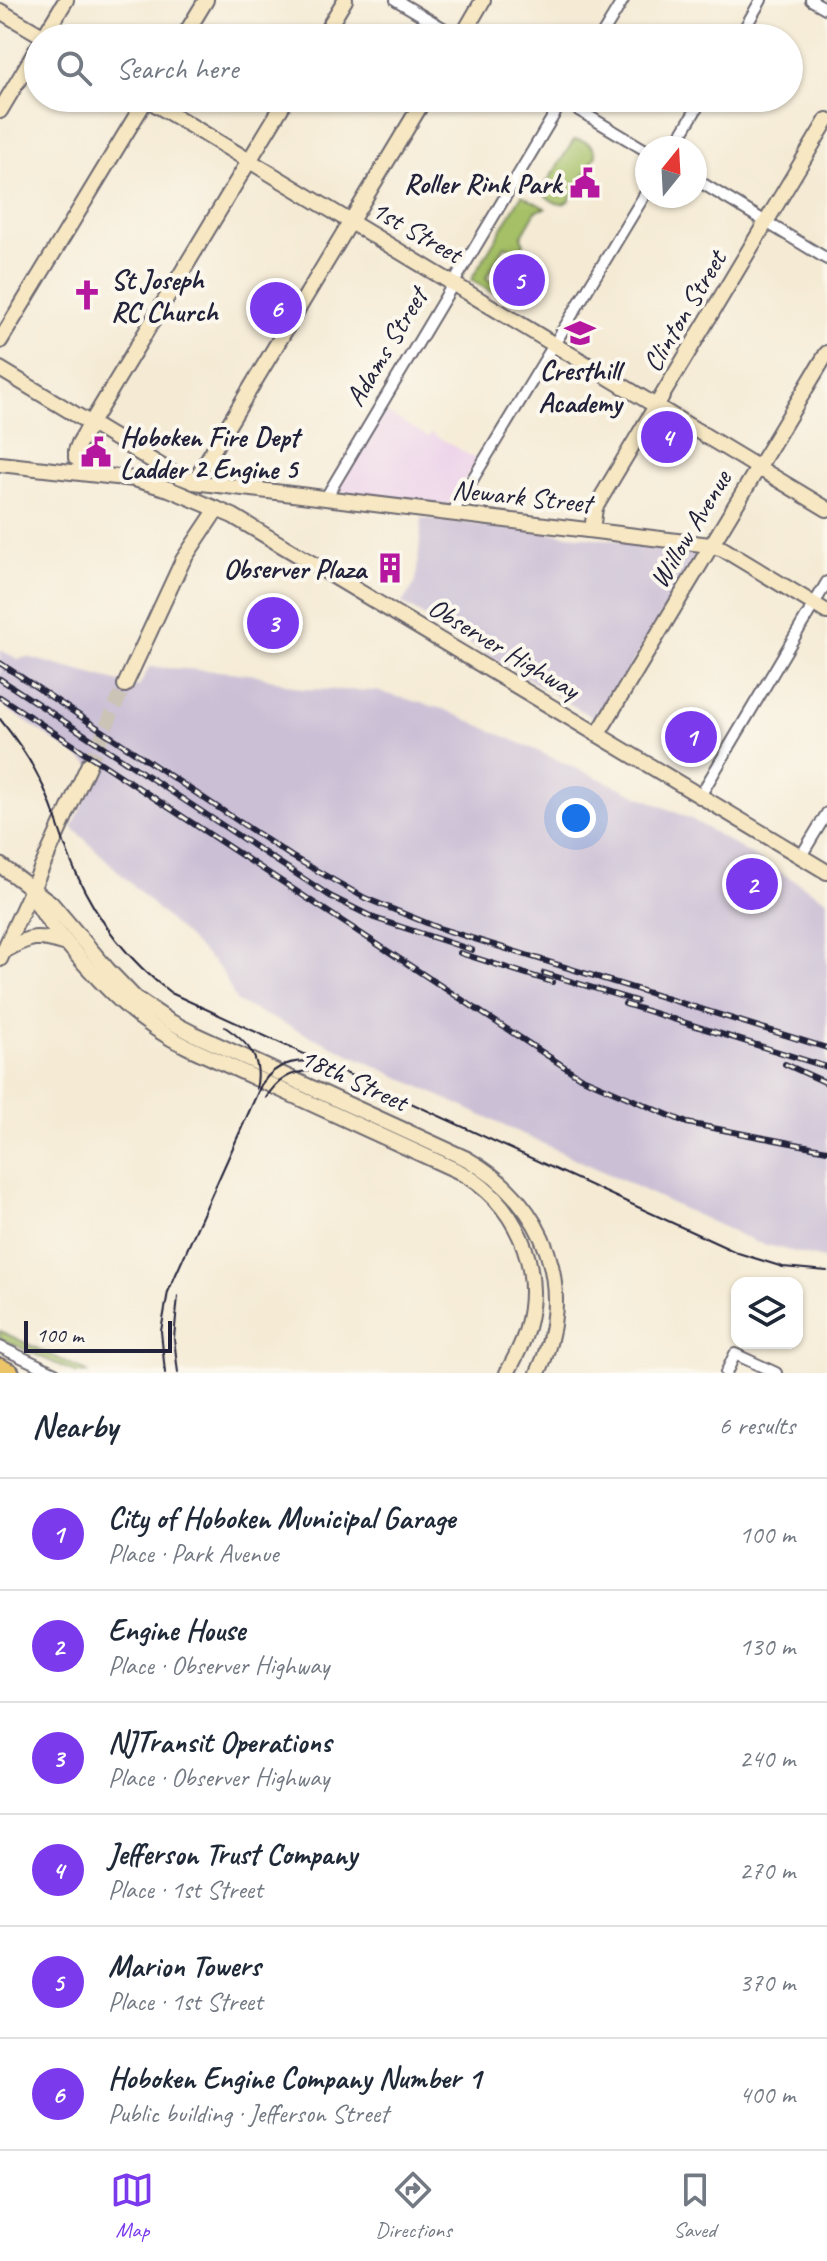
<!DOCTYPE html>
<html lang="en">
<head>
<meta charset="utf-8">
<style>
  :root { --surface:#fff; --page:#f6f6f7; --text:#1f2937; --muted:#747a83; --line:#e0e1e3; --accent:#7c3aed }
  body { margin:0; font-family:Caveat,sans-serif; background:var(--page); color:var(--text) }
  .controls { position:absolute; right:24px; bottom:24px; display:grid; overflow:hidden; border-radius:16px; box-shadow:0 2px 6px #0004 }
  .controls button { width:72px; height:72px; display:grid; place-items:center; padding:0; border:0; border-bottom:2px solid var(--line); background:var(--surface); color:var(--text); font:40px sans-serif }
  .compass { position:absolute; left:635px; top:136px; width:72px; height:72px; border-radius:50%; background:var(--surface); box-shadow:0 2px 6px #0004; rotate:18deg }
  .scale { position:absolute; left:24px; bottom:20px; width:148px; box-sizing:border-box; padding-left:8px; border:4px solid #22223b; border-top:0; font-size:22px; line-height:28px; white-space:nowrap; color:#22223b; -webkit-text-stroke:6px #fbf7ec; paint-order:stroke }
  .you { position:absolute; left:576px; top:818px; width:28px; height:28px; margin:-20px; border:6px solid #fff; border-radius:50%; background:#1a73e8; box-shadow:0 0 0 12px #1a73e833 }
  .badge { display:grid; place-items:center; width:52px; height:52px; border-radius:50%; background:var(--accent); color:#fff; font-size:26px; font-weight:700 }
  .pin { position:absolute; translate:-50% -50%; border:4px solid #fff; box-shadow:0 2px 8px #0006 }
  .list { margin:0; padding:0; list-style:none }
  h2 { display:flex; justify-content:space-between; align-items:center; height:104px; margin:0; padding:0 32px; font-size:34px }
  h2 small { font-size:26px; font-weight:400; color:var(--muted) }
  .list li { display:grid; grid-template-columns:52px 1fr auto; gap:24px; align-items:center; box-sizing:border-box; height:112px; padding:0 32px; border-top:2px solid var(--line) }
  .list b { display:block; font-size:30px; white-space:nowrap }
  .list p { margin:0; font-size:26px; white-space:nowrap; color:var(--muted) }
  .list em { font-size:26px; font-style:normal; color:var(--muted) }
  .icon { flex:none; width:44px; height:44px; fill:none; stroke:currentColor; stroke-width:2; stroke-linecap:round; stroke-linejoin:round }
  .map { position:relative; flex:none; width:827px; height:1373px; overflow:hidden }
  .search { position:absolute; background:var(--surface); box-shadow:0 2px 6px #0004; left:24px; right:24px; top:24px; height:88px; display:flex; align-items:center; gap:20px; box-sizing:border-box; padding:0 28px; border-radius:44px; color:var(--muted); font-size:30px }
  .sheet { height:776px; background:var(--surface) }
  nav { display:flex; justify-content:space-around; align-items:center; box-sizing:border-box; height:112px; border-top:2px solid var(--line); background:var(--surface); font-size:22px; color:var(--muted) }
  nav a { display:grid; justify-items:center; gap:4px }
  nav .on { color:var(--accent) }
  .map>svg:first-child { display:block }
  .built { fill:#ecd1ea }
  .industrial { fill:#cbbfd5 }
  .green { fill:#a5c066; stroke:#647150; stroke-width:2 }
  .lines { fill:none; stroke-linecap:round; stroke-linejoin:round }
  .secondary-tunnel { stroke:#cbc3b6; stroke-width:14; stroke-dasharray:14 7; stroke-linecap:butt }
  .street-casing { stroke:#6c6871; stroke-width:14 }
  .secondary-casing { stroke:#6c6871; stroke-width:18 }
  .highway-casing { stroke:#6c6871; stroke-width:22 }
  .street { stroke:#fff; stroke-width:10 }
  .secondary { stroke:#f7e8c3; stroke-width:14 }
  .highway { stroke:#ecc569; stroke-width:18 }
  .tram { stroke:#22223b; stroke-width:2 }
  .rail-casing { stroke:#22223b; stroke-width:6 }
  .rail { stroke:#fbf7ec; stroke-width:3; stroke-dasharray:9; stroke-linecap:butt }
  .labels { text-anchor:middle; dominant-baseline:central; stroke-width:8; stroke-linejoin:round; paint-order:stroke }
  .poi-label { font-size:28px; font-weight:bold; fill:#22223b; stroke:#fbf7ec; text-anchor:end }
  .street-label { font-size:28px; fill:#22223b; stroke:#fbf7ec }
</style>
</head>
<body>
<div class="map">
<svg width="827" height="1373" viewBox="0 0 827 1373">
  <rect width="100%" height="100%" fill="#fbf7ec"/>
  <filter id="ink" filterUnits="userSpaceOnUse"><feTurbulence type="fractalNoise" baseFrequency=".0125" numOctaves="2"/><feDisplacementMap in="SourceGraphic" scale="16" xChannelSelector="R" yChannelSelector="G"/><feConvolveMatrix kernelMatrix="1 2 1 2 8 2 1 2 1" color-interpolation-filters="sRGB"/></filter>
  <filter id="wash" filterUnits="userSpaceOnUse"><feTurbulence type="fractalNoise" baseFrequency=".006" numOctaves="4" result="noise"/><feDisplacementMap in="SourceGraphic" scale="32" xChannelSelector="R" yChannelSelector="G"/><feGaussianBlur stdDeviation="1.8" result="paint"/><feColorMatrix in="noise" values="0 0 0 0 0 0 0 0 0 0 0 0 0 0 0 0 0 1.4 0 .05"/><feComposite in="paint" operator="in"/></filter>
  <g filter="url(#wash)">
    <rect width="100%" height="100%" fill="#f5ebd5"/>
    <path class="built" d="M384,411L428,437L431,433L477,460L448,505L348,494L339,490L340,485Z"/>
    <g class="industrial">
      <path d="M422,518L690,549L698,554L599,718L595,719L402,603L416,582Z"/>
      <path d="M0,650L18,659L27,657L139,687L149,667L219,671L257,675L302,689L376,691L443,709L693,820L827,900V1260L755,1242L237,1002L221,970L72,827L99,771L0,704Z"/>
    </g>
    <g class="green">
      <path d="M574,140C585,139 594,145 596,155L570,199C563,208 554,203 546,196L544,187Z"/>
      <path d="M522,195L545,208L536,211L521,237L524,244L520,252L505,246L486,278L498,286L501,282L511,289L491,292L471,280Z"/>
      <path d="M0,1331L89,1373H76L0,1338Z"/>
    </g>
  </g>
  <g filter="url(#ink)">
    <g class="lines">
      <path class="secondary-tunnel" d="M89,764L125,685"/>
      <g class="street-casing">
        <g id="street">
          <path d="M396,0L460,38"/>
          <path d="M811,0L827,9"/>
          <path d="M600,38L623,0"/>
          <path d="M739,38L761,0"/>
          <path d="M560,99L647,151"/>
          <path d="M673,148L703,98"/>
          <path d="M695,179L827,259"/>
          <path d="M325,499L564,98"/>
          <path d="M451,515L647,191"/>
          <path d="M700,796L827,582"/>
          <path d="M801,856L827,813"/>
          <path d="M0,1347L55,1373"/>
          <path d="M726,1373L735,1354L776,1373"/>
        </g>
      </g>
      <g class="secondary-casing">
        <g id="secondary">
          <path d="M0,11L46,38"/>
          <path d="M43,38L66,0"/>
          <path d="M183,38L206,0"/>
          <path d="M322,38L345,0"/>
          <path d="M461,38L483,0"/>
          <path d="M145,98L827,509"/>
          <path d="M0,111L38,47"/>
          <path d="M0,341L147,98"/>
          <path d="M0,369L176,475L194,482L710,545L723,549L827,612"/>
          <path d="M0,464L134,479L169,489L233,516L827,872"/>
          <path d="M96,473L76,458V451L79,443L287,98"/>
          <path d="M194,482L425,98"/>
          <path d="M592,530L595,508L827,120"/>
          <path d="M125,685L183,560L217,509"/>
          <path d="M598,734L827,353"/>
          <path d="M0,865L51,903L108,970L135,998L169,1021L196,1035L467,1159C547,1204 577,1290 538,1373"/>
          <path d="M31,890C40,913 54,928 70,947C105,988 139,1024 188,1047L458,1171C515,1201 544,1265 527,1328C523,1344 515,1358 507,1373"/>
          <path d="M4,951C31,936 36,934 67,944"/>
          <path d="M0,959L89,764"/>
        </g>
      </g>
      <g class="highway-casing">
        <path id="highway" d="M0,1368L10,1373"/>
      </g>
      <use href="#street" class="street"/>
      <use href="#secondary" class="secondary"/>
      <use href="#highway" class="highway"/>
      <g class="tram">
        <path d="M0,719C17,740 32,762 43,786C56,814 63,845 76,873C97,920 130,962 171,993L738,1253L783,1267L827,1271"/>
        <path d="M225,1027C249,1043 263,1059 256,1089"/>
        <path d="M266,1098C276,1081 291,1071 311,1071"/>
        <path d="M165,1373L161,1331L168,1292L261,1085C273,1067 290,1059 312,1062"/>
        <path d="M178,1373L174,1338L178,1296"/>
      </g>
      <g class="rail-casing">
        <g id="rail">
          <path d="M0,663L291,856L365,898L439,928L827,1048"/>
          <path d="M0,679L330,896L374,918L472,950"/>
          <path d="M0,697L580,1077L687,1123L827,1150"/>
          <path d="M460,953L552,982"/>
          <path d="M544,973L636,1001"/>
          <path d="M625,1004L827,1067"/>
          <path d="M785,1064L827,1083"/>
        </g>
      </g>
      <use href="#rail" class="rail"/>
    </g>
  </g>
  <defs>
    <g id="civic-bare" transform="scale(2.4)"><path d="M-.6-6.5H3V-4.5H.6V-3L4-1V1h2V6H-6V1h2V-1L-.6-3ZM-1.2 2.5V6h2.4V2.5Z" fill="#b5179e" stroke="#fbf7ec" stroke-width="2.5" paint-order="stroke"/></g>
    <g id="church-bare" transform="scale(2.4)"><path d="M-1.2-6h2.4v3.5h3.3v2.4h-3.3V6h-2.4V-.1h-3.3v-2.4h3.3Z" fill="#b5179e" stroke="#fbf7ec" stroke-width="2.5" paint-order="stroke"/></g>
    <g id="school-bare" transform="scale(2.4)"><path d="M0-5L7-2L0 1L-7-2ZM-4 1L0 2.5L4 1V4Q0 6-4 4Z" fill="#b5179e" stroke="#fbf7ec" stroke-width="2.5" paint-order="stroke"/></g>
    <g id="building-bare" transform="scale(2.4)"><path d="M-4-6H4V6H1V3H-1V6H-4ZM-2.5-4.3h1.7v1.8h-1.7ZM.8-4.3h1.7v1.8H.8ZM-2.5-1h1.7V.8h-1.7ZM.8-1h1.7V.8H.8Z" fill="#b5179e" stroke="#fbf7ec" stroke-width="2.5" paint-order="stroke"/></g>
  </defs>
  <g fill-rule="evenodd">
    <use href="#civic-bare" x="585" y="183"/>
    <use href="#church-bare" x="87" y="295"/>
    <use href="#school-bare" x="580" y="333"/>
    <use href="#civic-bare" x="96" y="452"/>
    <use href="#building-bare" x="390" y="568"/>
  </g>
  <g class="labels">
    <g class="poi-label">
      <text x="561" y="183">Roller Rink Park</text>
      <text x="111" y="279" text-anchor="start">St Joseph<tspan x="111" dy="32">RC Church</tspan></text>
      <text x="580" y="370" text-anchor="middle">Cresthill<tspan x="580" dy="32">Academy</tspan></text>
      <text x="120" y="436" text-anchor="start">Hoboken Fire Dept<tspan x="120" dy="32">Ladder 2 Engine 5</tspan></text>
      <text x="366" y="568">Observer Plaza</text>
    </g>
    <g class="street-label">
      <text transform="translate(417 231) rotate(30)">1st Street</text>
      <text transform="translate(684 311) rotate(-59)">Clinton Street</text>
      <text transform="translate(386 347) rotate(-59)">Adams Street</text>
      <text transform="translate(522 496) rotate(6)">Newark Street</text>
      <text transform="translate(690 529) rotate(-59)">Willow Avenue</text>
      <text transform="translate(504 648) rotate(31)">Observer Highway</text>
      <text transform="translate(354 1079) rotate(25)">18th Street</text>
    </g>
  </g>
</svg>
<div class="controls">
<button><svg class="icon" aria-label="layers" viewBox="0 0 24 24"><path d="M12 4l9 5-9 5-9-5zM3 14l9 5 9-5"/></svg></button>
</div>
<svg class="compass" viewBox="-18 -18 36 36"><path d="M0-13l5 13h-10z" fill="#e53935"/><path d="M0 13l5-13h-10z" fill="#747a83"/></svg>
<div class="scale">100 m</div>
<div class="you"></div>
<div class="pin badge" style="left:691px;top:737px">1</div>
<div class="pin badge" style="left:752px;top:884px">2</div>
<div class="pin badge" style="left:273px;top:623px">3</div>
<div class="pin badge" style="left:667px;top:437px">4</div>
<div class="pin badge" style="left:519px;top:280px">5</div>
<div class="pin badge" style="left:276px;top:308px">6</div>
<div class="search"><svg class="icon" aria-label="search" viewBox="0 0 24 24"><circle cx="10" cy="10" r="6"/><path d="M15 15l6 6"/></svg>Search here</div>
</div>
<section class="sheet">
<h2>Nearby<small>6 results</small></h2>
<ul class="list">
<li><span class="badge">1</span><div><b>City of Hoboken Municipal Garage</b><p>Place · Park Avenue</p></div><em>100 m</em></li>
<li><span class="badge">2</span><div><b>Engine House</b><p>Place · Observer Highway</p></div><em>130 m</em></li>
<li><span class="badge">3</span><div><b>NJTransit Operations</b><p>Place · Observer Highway</p></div><em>240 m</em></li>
<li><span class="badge">4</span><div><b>Jefferson Trust Company</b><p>Place · 1st Street</p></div><em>270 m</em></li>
<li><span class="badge">5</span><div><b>Marion Towers</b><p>Place · 1st Street</p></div><em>370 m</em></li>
<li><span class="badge">6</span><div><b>Hoboken Engine Company Number 1</b><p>Public building · Jefferson Street</p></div><em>400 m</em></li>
</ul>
</section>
<nav>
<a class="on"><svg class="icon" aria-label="map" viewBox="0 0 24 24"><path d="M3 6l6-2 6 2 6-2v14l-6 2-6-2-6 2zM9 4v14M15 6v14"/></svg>Map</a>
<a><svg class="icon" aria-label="directions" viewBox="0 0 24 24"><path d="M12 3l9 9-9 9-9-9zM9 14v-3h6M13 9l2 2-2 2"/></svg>Directions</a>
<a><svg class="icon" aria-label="saved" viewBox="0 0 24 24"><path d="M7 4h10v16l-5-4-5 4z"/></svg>Saved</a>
</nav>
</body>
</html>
